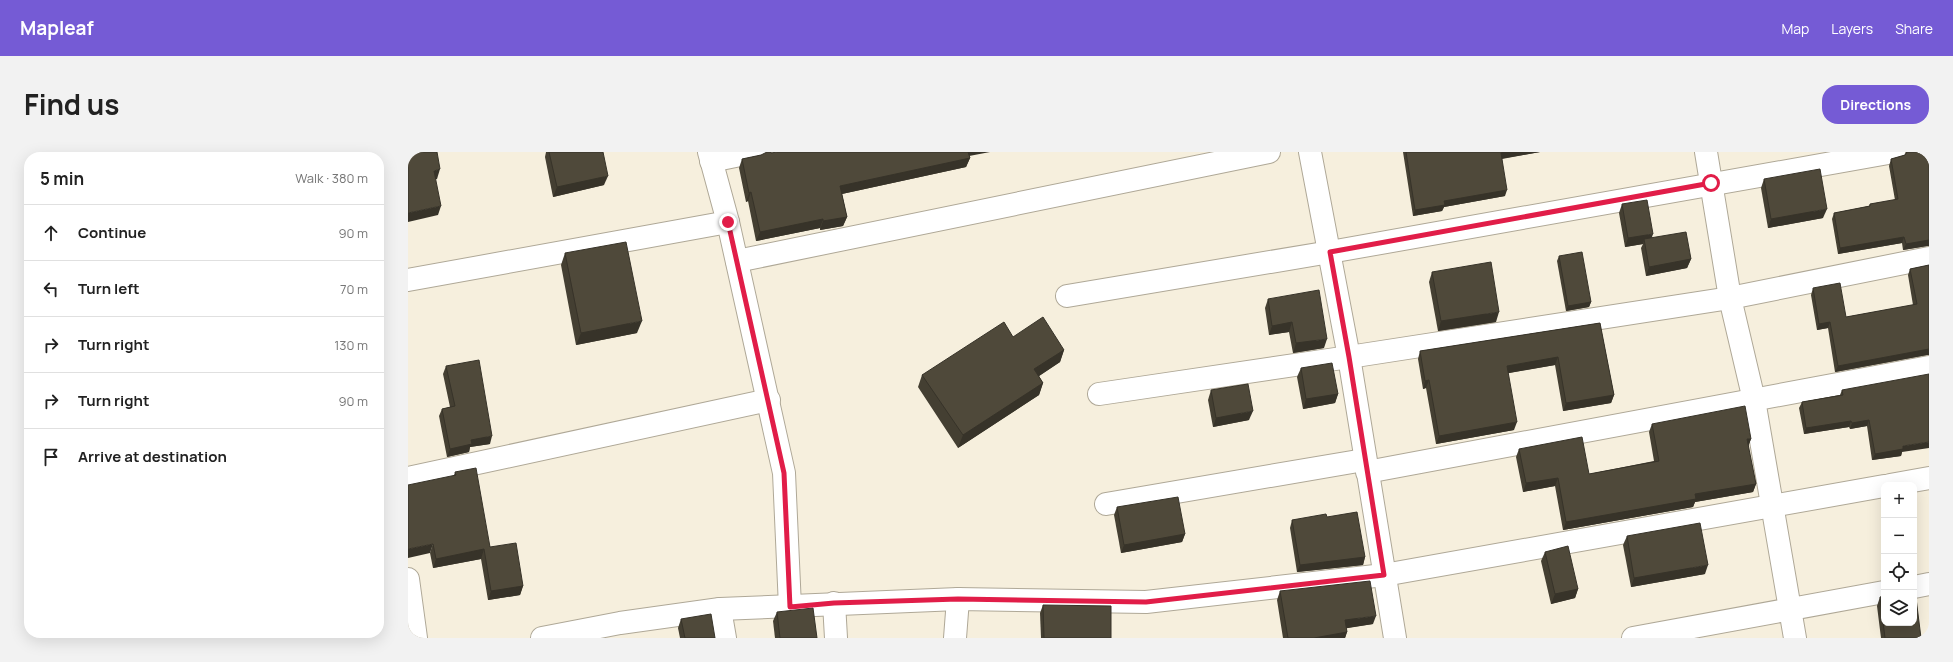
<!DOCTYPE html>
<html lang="en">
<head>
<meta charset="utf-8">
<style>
  :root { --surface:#fff; --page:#f2f2f2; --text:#222; --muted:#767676; --line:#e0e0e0; --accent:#755bd5 }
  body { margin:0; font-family:Manrope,sans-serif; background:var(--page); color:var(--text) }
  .controls { position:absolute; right:12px; bottom:12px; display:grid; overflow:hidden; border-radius:8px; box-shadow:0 4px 16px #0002 }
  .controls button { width:36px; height:36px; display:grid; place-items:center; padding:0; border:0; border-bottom:1px solid var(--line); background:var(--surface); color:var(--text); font:20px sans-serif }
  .stop { position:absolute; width:12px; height:12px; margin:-9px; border:3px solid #e11d48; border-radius:50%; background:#fff }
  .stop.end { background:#e11d48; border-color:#fff; box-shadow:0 1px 4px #0008 }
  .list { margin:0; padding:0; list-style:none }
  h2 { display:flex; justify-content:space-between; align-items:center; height:52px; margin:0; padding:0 16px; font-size:17px }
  h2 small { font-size:13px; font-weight:400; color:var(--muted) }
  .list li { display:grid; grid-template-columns:26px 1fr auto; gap:12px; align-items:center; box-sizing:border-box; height:56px; padding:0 16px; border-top:1px solid var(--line) }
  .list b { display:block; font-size:15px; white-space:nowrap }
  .list em { font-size:13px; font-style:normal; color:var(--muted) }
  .icon { flex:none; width:22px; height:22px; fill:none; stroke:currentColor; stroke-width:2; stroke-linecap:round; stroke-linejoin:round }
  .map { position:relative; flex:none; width:1521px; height:486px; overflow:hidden; border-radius:16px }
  header { display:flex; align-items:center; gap:24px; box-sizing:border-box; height:56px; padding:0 20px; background:var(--accent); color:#fff }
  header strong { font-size:19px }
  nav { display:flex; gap:22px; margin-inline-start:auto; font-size:14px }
  .intro { display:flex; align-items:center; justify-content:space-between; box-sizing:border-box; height:96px; padding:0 24px }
  h1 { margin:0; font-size:28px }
  .button { padding:10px 18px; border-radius:16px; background:var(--accent); color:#fff; font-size:14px; font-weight:700 }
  main { display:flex; gap:24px; padding:0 24px }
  aside { flex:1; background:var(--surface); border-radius:16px; box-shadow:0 4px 16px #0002 }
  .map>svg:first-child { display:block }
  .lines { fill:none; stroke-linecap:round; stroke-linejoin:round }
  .minor-casing { stroke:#afa897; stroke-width:24 }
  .minor { stroke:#fff; stroke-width:22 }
  .wall { fill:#443f32 }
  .shaded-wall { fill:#373329 }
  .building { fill:#4f493a; stroke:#373329 }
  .route { stroke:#e11d48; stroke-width:5 }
</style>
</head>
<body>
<header>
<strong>Mapleaf</strong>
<nav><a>Map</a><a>Layers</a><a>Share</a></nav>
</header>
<div class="intro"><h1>Find us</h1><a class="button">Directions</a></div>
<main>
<aside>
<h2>5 min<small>Walk · 380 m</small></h2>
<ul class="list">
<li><svg class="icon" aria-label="ahead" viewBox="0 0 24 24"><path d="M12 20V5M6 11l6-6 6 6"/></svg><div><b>Continue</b></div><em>90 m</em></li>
<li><svg class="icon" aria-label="left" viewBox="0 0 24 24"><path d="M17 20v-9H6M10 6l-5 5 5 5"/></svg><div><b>Turn left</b></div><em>70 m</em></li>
<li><svg class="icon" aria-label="right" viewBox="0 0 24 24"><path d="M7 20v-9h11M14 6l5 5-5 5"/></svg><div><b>Turn right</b></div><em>130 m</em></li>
<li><svg class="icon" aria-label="right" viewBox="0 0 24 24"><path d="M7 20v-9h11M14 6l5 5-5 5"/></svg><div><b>Turn right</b></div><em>90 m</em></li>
<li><svg class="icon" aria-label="arrive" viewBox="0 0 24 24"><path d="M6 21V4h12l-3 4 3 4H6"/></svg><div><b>Arrive at destination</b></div></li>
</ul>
</aside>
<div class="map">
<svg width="1521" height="486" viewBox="0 0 1521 486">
  <rect width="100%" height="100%" fill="#f6efdd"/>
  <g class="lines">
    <g class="minor-casing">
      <g id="minor">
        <path d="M301,0L320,70L376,321L382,455"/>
        <path d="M902,0L941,205L987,486"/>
        <path d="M1298,0L1322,146L1346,248L1387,486"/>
        <path d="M303,9L347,0"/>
        <path d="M329,109L861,0"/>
        <path d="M0,128L320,70"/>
        <path d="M659,144L922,100L1486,0"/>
        <path d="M691,242L941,205L1322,146L1521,106"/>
        <path d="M959,320L1521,215"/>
        <path d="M0,326L361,248"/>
        <path d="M1482,333L1521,326"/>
        <path d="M698,352L956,308"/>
        <path d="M0,427L8,486"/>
        <path d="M1506,435L1521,432"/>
        <path d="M426,451L428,486"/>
        <path d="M312,457L317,486"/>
        <path d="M134,486L212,471L312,457L550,447L738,450L976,423L1476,334"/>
        <path d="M547,486L550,447"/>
        <path d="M1225,486L1476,440"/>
      </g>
    </g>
    <use href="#minor" class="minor"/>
  </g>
  <g class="wall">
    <path d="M138,0H195L196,33L145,45L137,5Z"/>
    <path d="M995,0H1132L1094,7L1097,44L1036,55L1034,59L1005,64Z"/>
    <path d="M1498,0H1521V94H1519L1495,98L1494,91L1430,102L1424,67L1426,61L1461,54L1462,52L1487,48L1481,14L1483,7L1497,3Z"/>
    <path d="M363,1L561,4L562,6L558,15L434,42L439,65L435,74L412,78V76L348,89L340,49L338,50L331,16L334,7Z"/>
    <path d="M1356,27L1415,66L1360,76L1353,36Z"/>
    <path d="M1214,52L1243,86L1283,107L1279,116L1238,124L1233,96L1235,92L1217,95L1211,61Z"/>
    <path d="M157,101L229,181L168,193L153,113Z"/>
    <path d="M1151,104L1183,150L1181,155L1158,159L1149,109Z"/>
    <path d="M1521,113V203H1519L1427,220L1420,176L1409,178L1403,143L1405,136L1438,165L1505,153L1500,123L1502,117Z"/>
    <path d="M1024,120L1088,170L1030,179L1021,130Z"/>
    <path d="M860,147L916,196L885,201L881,180L861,183L857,156Z"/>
    <path d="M1192,171L1206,243L1203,251L1155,259L1147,213L1100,221L1106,278L1028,292L1018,236L1015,237L1010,207L1012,199Z"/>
    <path d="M605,185L656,198L652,210L631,224L635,231L631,243L550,296L510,235L514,223Z"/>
    <path d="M38,214L82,292L62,295L61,300L39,305L31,264L34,257L42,255L35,222Z"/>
    <path d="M893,216L930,242L927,251L895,257L889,225Z"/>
    <path d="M803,238L841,268L805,275L800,248Z"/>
    <path d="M1434,238L1494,300L1493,304L1464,308L1459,274L1442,277L1441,275L1396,282L1391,256L1394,250L1432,243Z"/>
    <path d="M1244,272L1343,287L1340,294L1348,332L1345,340L1287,350L1285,355L1155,378L1147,334L1115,340L1108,305L1111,297L1181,322L1246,309L1241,280Z"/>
    <path d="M47,320L82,395L115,434L112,443L80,448L73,407L25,416L22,401Z"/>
    <path d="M709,355L777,382L774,390L713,401L706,363Z"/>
    <path d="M919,365L957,405L955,413L889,420L882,376L884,368Z"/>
    <path d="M1219,384L1297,422L1223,435L1215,393Z"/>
    <path d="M1137,400L1170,437L1167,446L1143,452L1133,409Z"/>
    <path d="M872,439L965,472L938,476L939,480L937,486H875L869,448Z"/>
    <path d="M1472,445L1513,486H1473L1469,454Z"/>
    <path d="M635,453L703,486H633L632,461Z"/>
    <path d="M369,460L409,486H367L365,469Z"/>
    <path d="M273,467L307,486H272L270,476Z"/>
  </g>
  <g class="shaded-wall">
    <path d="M558,0H582L556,5Z"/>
    <path d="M1097,0H1132L1091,7L1093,1Z"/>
    <path d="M562,6L558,15L429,43L432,34Z"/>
    <path d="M32,17L29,27L23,28L26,19Z"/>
    <path d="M200,24L196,33L145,45L149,35Z"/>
    <path d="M1099,38L1097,44L1036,55L1034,59L1005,64L1007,58L1036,49Z"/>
    <path d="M343,40L340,49L338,50L341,41Z"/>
    <path d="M33,54L30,63L0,70V61Z"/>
    <path d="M1419,57L1415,66L1360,76L1363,67Z"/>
    <path d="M439,65L435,74L412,78L415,69Z"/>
    <path d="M415,67L412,76L348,89L352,80Z"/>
    <path d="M1245,82L1242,91L1236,87L1235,92L1217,95L1220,86Z"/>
    <path d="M1496,85L1494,91L1430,102L1432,96Z"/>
    <path d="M1521,88V94H1519L1495,98L1498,92Z"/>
    <path d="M1283,107L1279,116L1238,124L1241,115Z"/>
    <path d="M1183,150L1181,155L1158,159L1160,154Z"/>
    <path d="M1091,160L1088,170L1030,179L1033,169Z"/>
    <path d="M234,169L229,181L168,193L173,181Z"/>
    <path d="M884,170L881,180L861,183L864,174Z"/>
    <path d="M1422,170L1420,176L1409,178L1411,172Z"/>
    <path d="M919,187L916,196L885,201L888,191Z"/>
    <path d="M1521,197V203H1519L1427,220L1430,214Z"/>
    <path d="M656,198L652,210L622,230L626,217Z"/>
    <path d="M1150,205L1147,213L1096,222L1099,214Z"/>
    <path d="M1021,228L1018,236L1015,237L1017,229Z"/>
    <path d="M635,231L631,243L550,296L555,283Z"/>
    <path d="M930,242L927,251L895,257L898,247Z"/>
    <path d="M1206,243L1203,251L1155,259L1158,251Z"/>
    <path d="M845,259L841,268L805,275L808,266Z"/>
    <path d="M1461,268L1459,274L1442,277L1444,271Z"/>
    <path d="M1443,269L1441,275L1396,282L1398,276Z"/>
    <path d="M1109,270L1106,278L1028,292L1031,284Z"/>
    <path d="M84,284L82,292L62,295L61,300L39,305L42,297L63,288Z"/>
    <path d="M1339,287H1343L1340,295Z"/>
    <path d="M1521,290V296L1494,300L1493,304L1464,308L1467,302L1495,294Z"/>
    <path d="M1150,326L1147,334L1115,340L1118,331Z"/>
    <path d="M1348,332L1345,340L1287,350L1285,355L1155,378L1158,370L1287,342Z"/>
    <path d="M777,382L774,390L713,401L716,393Z"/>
    <path d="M25,392L22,401L0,406V397Z"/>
    <path d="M76,397L73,407L25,416L28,407Z"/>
    <path d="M957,405L955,413L889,420L892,413Z"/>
    <path d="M1300,413L1297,422L1223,435L1226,426Z"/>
    <path d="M115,434L112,443L80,448L83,439Z"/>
    <path d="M1170,437L1167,446L1143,452L1147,442Z"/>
    <path d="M968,464L965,472L934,477L937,468Z"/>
    <path d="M939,480L937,486H906Z"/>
  </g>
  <g class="building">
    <path d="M0,0H29L32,17L26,19L33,54L0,61Z"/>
    <path d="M141,0H195L200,24L149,35Z"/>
    <path d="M359,0H363V1L369,0H560L562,6L432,34L439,65L415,69V67L352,80L343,40L341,41L334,7L353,3Z"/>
    <path d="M998,0H1097L1093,1L1099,38L1036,49L1037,53L1007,58Z"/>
    <path d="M1499,0H1521V88L1498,92L1496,85L1432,96L1426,61L1462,54V52L1490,47L1483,7L1497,3Z"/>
    <path d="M1412,17L1419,57L1363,67L1356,27Z"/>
    <path d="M1239,48L1245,82L1220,86L1214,52Z"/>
    <path d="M1278,80L1283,107L1241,115L1236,87Z"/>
    <path d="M218,90L234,169L173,181L157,101Z"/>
    <path d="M1174,100L1183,150L1160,154L1151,104Z"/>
    <path d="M1083,110L1091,160L1033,169L1024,120Z"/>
    <path d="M1521,113V197L1430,214L1422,170L1411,172L1405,136L1432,131L1438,165L1509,152L1502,117Z"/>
    <path d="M911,138L919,187L888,191L884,170L864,174L860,147Z"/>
    <path d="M635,165L656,198L626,217L635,231L555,283L514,223L596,170L605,185Z"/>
    <path d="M1192,171L1206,243L1158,251L1150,205L1099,214L1109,270L1031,284L1021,228L1017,229L1012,199Z"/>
    <path d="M71,208L84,284L63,288L64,292L42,297L34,257L47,254L38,214Z"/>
    <path d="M924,211L930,242L898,247L893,216Z"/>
    <path d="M1521,222V290L1495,294V297L1467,302L1461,268L1444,271L1443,269L1398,276L1394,250L1435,243L1434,238Z"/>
    <path d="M840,232L845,259L808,266L803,238Z"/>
    <path d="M1337,254L1343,287H1339L1348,332L1287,342L1288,347L1158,370L1150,326L1118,331L1111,297L1174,285L1181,322L1251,309L1244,272Z"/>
    <path d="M68,316L82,395L108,391L115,434L83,439L76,397L28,407L25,392L0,397V333L48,323L47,320Z"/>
    <path d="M770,345L777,382L716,393L709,355Z"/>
    <path d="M949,360L957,405L892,413L884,368L918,362L919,365Z"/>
    <path d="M1292,371L1300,413L1226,426L1219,384Z"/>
    <path d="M1160,394L1170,437L1147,442L1137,400Z"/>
    <path d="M962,429L968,464L937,468L939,480L906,486H880L872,439Z"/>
    <path d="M1506,437L1507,438L1513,486H1477L1472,445L1476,444V471H1506Z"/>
    <path d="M635,453L703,454V486H636Z"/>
    <path d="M405,456L409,486H372L369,460Z"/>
    <path d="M303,462L307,486H277L273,467Z"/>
  </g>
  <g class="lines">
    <path class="route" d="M320,70L376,321L382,455L426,451L550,447L738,450L976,423L941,205L922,100L1303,31"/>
  </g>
</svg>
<div class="controls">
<button>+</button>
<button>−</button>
<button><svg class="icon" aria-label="locate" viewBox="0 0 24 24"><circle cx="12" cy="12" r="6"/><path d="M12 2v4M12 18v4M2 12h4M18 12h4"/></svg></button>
<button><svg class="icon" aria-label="layers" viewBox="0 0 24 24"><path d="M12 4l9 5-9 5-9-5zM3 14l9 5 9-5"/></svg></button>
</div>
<div class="stop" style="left:1303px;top:31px"></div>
<div class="stop end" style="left:320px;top:70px"></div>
</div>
</main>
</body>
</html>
